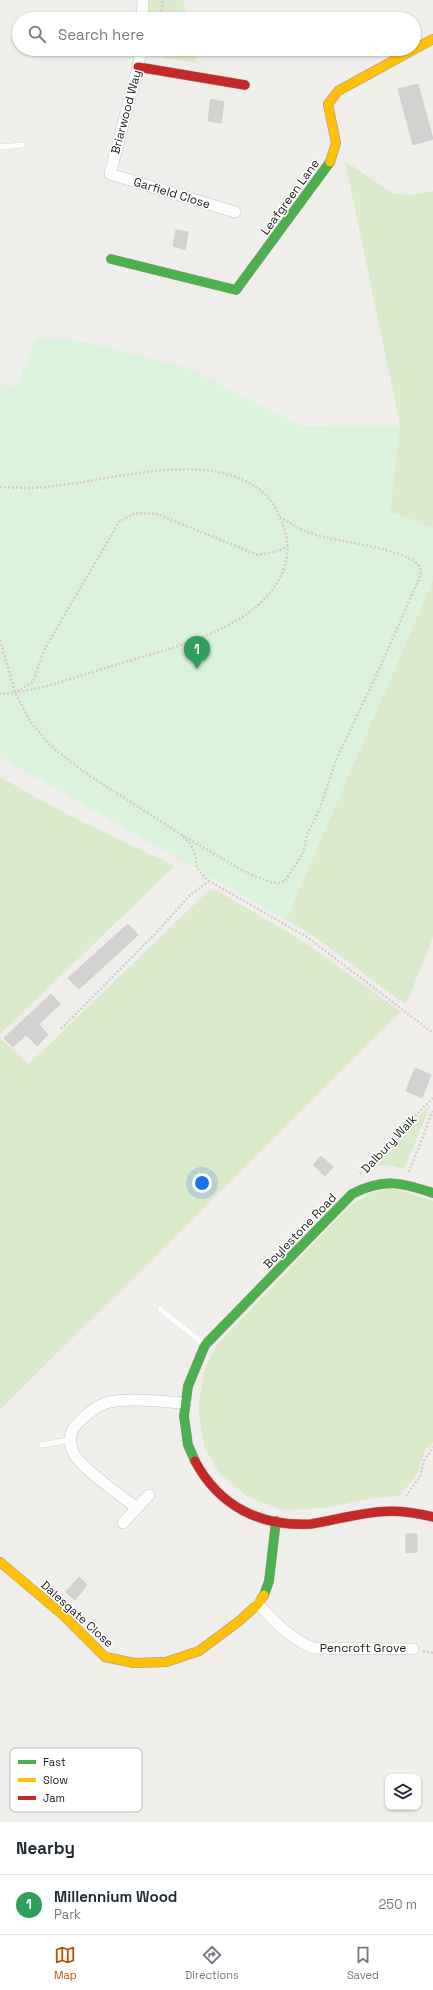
<!DOCTYPE html>
<html lang="en">
<head>
<meta charset="utf-8">
<style>
  :root { --surface:#fff; --page:#f2f2f3; --text:#1f2937; --muted:#747a83; --line:#e0e1e3; --accent:#b45309 }
  body { margin:0; font-family:"Space Grotesk",sans-serif; background:var(--page); color:var(--text) }
  .controls { position:absolute; right:12px; bottom:12px; display:grid; overflow:hidden; border-radius:8px; box-shadow:0 1px 3px #0004 }
  .controls button { width:36px; height:36px; display:grid; place-items:center; padding:0; border:0; border-bottom:1px solid var(--line); background:var(--surface); color:var(--text); font:20px sans-serif }
  .you { position:absolute; left:202px; top:1183px; width:14px; height:14px; margin:-10px; border:3px solid #fff; border-radius:50%; background:#1a73e8; box-shadow:0 0 0 6px #1a73e833 }
  .badge { display:grid; place-items:center; width:26px; height:26px; border-radius:50%; background:var(--accent); color:#fff; font-size:13px; font-weight:700 }
  .pin { position:absolute; translate:-50% -33px; filter:drop-shadow(0 1px 2px #0008) }
  .pin::after { content:''; position:absolute; top:21px; width:14px; height:12px; background:inherit; clip-path:polygon(0 0,100% 0,50% 100%) }
  .list { margin:0; padding:0; list-style:none }
  h2 { display:flex; justify-content:space-between; align-items:center; height:52px; margin:0; padding:0 16px; font-size:17px }
  h2 small { font-size:13px; font-weight:400; color:var(--muted) }
  .list li { display:grid; grid-template-columns:26px 1fr auto; gap:12px; align-items:center; box-sizing:border-box; height:60px; padding:0 16px; border-top:1px solid var(--line) }
  .list b { display:block; font-size:15px; white-space:nowrap }
  .list p { margin:0; font-size:13px; white-space:nowrap; color:var(--muted) }
  .list em { font-size:13px; font-style:normal; color:var(--muted) }
  .icon { flex:none; width:22px; height:22px; fill:none; stroke:currentColor; stroke-width:2; stroke-linecap:round; stroke-linejoin:round }
  .map { position:relative; flex:none; width:433px; height:1822px; overflow:hidden }
  .search { position:absolute; background:var(--surface); box-shadow:0 1px 3px #0004; left:12px; right:12px; top:12px; height:44px; display:flex; align-items:center; gap:10px; box-sizing:border-box; padding:0 14px; border-radius:22px; color:var(--muted); font-size:15px }
  .sheet { height:112px; background:var(--surface) }
  nav { display:flex; justify-content:space-around; align-items:center; box-sizing:border-box; height:56px; border-top:1px solid var(--line); background:var(--surface); font-size:11px; color:var(--muted) }
  nav a { display:grid; justify-items:center; gap:2px }
  nav .on { color:var(--accent) }
  .map>svg:first-child { display:block }
  .grass { fill:#dceacc }
  .park { fill:#dbf3dc }
  .building { fill:#d4d2d0; stroke:#d2d0cc }
  .lines { fill:none; stroke-linecap:round; stroke-linejoin:round }
  .lane-casing { stroke:#c7c6c5; stroke-width:6 }
  .street-casing { stroke:#c7c6c5; stroke-width:12 }
  .fast-casing { stroke:#979983; stroke-width:10 }
  .slow-casing { stroke:#979983; stroke-width:10 }
  .jam-casing { stroke:#979983; stroke-width:10 }
  .path { stroke:#d7ccca; stroke-width:2.5; stroke-dasharray:2 2; stroke-linecap:butt }
  .lane { stroke:#fdfcfc; stroke-width:5.5 }
  .street { stroke:#fdfcfc; stroke-width:11 }
  .fast { stroke:#4caf50; stroke-width:9 }
  .slow { stroke:#ffc107; stroke-width:9 }
  .jam { stroke:#c62828; stroke-width:9 }
  .labels { text-anchor:middle; dominant-baseline:central; stroke-width:3; stroke-linejoin:round; paint-order:stroke }
  .street-label { font-size:12px; fill:#222; stroke:#fff }
  .key { fill:#fff; stroke:#bdbdbd; stroke-width:1 }
  .key-label { font-size:11px; fill:#222 }
</style>
</head>
<body>
<div class="map">
<svg width="433" height="1822" viewBox="0 0 433 1822">
  <rect width="100%" height="100%" fill="#efeeeb"/>
  <g class="grass">
    <path d="M149,0H183L187,19H148Z"/>
    <path d="M152,49H194L197,63L164,58Z"/>
    <path d="M345,161L394,194L413,195L433,191V528L390,512L400,425Z"/>
    <path d="M433,580V937L406,1005L312,935L286,920Z"/>
    <path d="M0,777L68,815L175,866L0,1034Z"/>
    <path d="M209,890L218,891L306,943L401,1012L0,1410V1038L29,1064Z"/>
    <path d="M431,1104L404,1169L387,1165L370,1166Z"/>
    <path d="M393,1188L433,1201V1442L425,1450L417,1474L400,1496L368,1499L327,1508L283,1510L248,1497L218,1472L204,1446L198,1408L205,1368L216,1346L348,1207L373,1192Z"/>
  </g>
  <path class="park" d="M36,338L87,342L187,368L302,426L400,425L390,512L433,528V580L286,920L0,757V381L15,389Z"/>
  <g class="building">
    <path d="M418,84L433,139L413,145L398,89Z"/>
    <path d="M211,99L224,102L221,123L208,121Z"/>
    <path d="M176,230L188,232L185,250L173,246Z"/>
    <path d="M128,924L138,935L79,989L68,978Z"/>
    <path d="M51,994L60,1004L39,1024L48,1035L37,1046L26,1035L13,1047L4,1038Z"/>
    <path d="M415,1068L431,1075L422,1098L406,1091Z"/>
    <path d="M321,1156L333,1167L325,1176L313,1165Z"/>
    <path d="M406,1534H417V1552L406,1553Z"/>
    <path d="M79,1577L87,1585L75,1600L66,1592Z"/>
  </g>
  <g class="lines">
    <g class="lane-casing">
      <g id="lane">
        <path d="M0,147L22,145"/>
        <path d="M160,1309L205,1345"/>
        <path d="M41,1445L70,1440"/>
      </g>
    </g>
    <g class="street-casing">
      <g id="street">
        <path d="M142,19L143,0"/>
        <path d="M141,49L138,67L110,174L235,212"/>
        <path d="M137,1508C123,1497 79,1467 73,1452C68,1440 70,1430 79,1422C86,1415 97,1406 106,1403C126,1397 164,1402 185,1403"/>
        <path d="M123,1523L149,1495"/>
        <path d="M258,1604C273,1621 292,1640 313,1648L413,1649"/>
      </g>
    </g>
    <g class="fast-casing">
      <g id="fast">
        <path d="M111,259L236,290L330,162"/>
        <path d="M195,1461L188,1445L184,1416L188,1386L205,1345L352,1194C384,1178 400,1182 433,1193"/>
        <path d="M264,1595L269,1581L276,1521"/>
      </g>
    </g>
    <g class="slow-casing">
      <g id="slow">
        <path d="M330,162L336,143L328,104L338,91L433,39"/>
        <path d="M0,1562L64,1616L105,1657L134,1663L166,1662L199,1651L238,1622L258,1604L264,1595"/>
      </g>
    </g>
    <g class="jam-casing">
      <g id="jam">
        <path d="M138,67L245,85"/>
        <path d="M195,1461C219,1506 260,1527 311,1524C358,1516 384,1504 433,1517"/>
      </g>
    </g>
    <g class="path">
      <path d="M160,19L163,0"/>
      <path d="M154,56L155,49"/>
      <path d="M0,487C18,488 36,489 54,486C107,480 189,457 238,478C266,489 276,503 285,531C289,544 288,558 283,571C259,630 170,648 115,665C77,676 39,692 0,694"/>
      <path d="M0,640L15,692L30,721L50,745L84,772L182,835C185,839 190,843 192,847C200,864 191,866 209,881L307,937L433,1033"/>
      <path d="M17,691L33,682L44,650L119,522L135,513L157,514L258,555L279,551L288,545"/>
      <path d="M182,835L247,873L270,882L279,883L285,881L303,853L307,835L320,808L336,760L382,663L421,574C420,571 420,567 418,565C406,549 337,541 316,535C302,531 292,524 280,517"/>
      <path d="M61,1029L155,934L190,895L209,881"/>
      <path d="M409,1172L433,1111"/>
      <path d="M360,1174L362,1170L433,1098"/>
      <path d="M406,1496L420,1477L424,1461L433,1447"/>
      <path d="M423,1651L433,1653"/>
    </g>
    <use href="#lane" class="lane"/>
    <use href="#street" class="street"/>
    <use href="#fast" class="fast"/>
    <use href="#slow" class="slow"/>
    <use href="#jam" class="jam"/>
  </g>
  <g class="labels">
    <g class="street-label">
      <text transform="translate(126 112) rotate(-75)">Briarwood Way</text>
      <text transform="translate(172 193) rotate(17)">Garfield Close</text>
      <text transform="translate(290 197) rotate(-54)">Leafgreen Lane</text>
      <text transform="translate(389 1144) rotate(-47)">Dalbury Walk</text>
      <text transform="translate(300 1231) rotate(-46)">Boylestone Road</text>
      <text transform="translate(77 1614) rotate(42)">Dalesgate Close</text>
      <text x="363" y="1648">Pencroft Grove</text>
    </g>
  </g>
  <rect x="10" y="1748" width="132" height="64" rx="6" class="key"/>
  <rect x="18" y="1760" width="18" height="4" fill="#4caf50"/>
  <rect x="18" y="1778" width="18" height="4" fill="#ffc107"/>
  <rect x="18" y="1796" width="18" height="4" fill="#c62828"/>
  <g class="key-label">
    <text x="43" y="1766">Fast</text>
    <text x="43" y="1784">Slow</text>
    <text x="43" y="1802">Jam</text>
  </g>
</svg>
<div class="controls">
<button><svg class="icon" aria-label="layers" viewBox="0 0 24 24"><path d="M12 4l9 5-9 5-9-5zM3 14l9 5 9-5"/></svg></button>
</div>
<div class="you"></div>
<div class="pin badge" style="left:197px;top:669px;background:#2e9e5b">1</div>
<div class="search"><svg class="icon" aria-label="search" viewBox="0 0 24 24"><circle cx="10" cy="10" r="6"/><path d="M15 15l6 6"/></svg>Search here</div>
</div>
<section class="sheet">
<h2>Nearby<small></small></h2>
<ul class="list">
<li><span class="badge" style="background:#2e9e5b">1</span><div><b>Millennium Wood</b><p>Park</p></div><em>250 m</em></li>
</ul>
</section>
<nav>
<a class="on"><svg class="icon" aria-label="map" viewBox="0 0 24 24"><path d="M3 6l6-2 6 2 6-2v14l-6 2-6-2-6 2zM9 4v14M15 6v14"/></svg>Map</a>
<a><svg class="icon" aria-label="directions" viewBox="0 0 24 24"><path d="M12 3l9 9-9 9-9-9zM9 14v-3h6M13 9l2 2-2 2"/></svg>Directions</a>
<a><svg class="icon" aria-label="saved" viewBox="0 0 24 24"><path d="M7 4h10v16l-5-4-5 4z"/></svg>Saved</a>
</nav>
</body>
</html>
